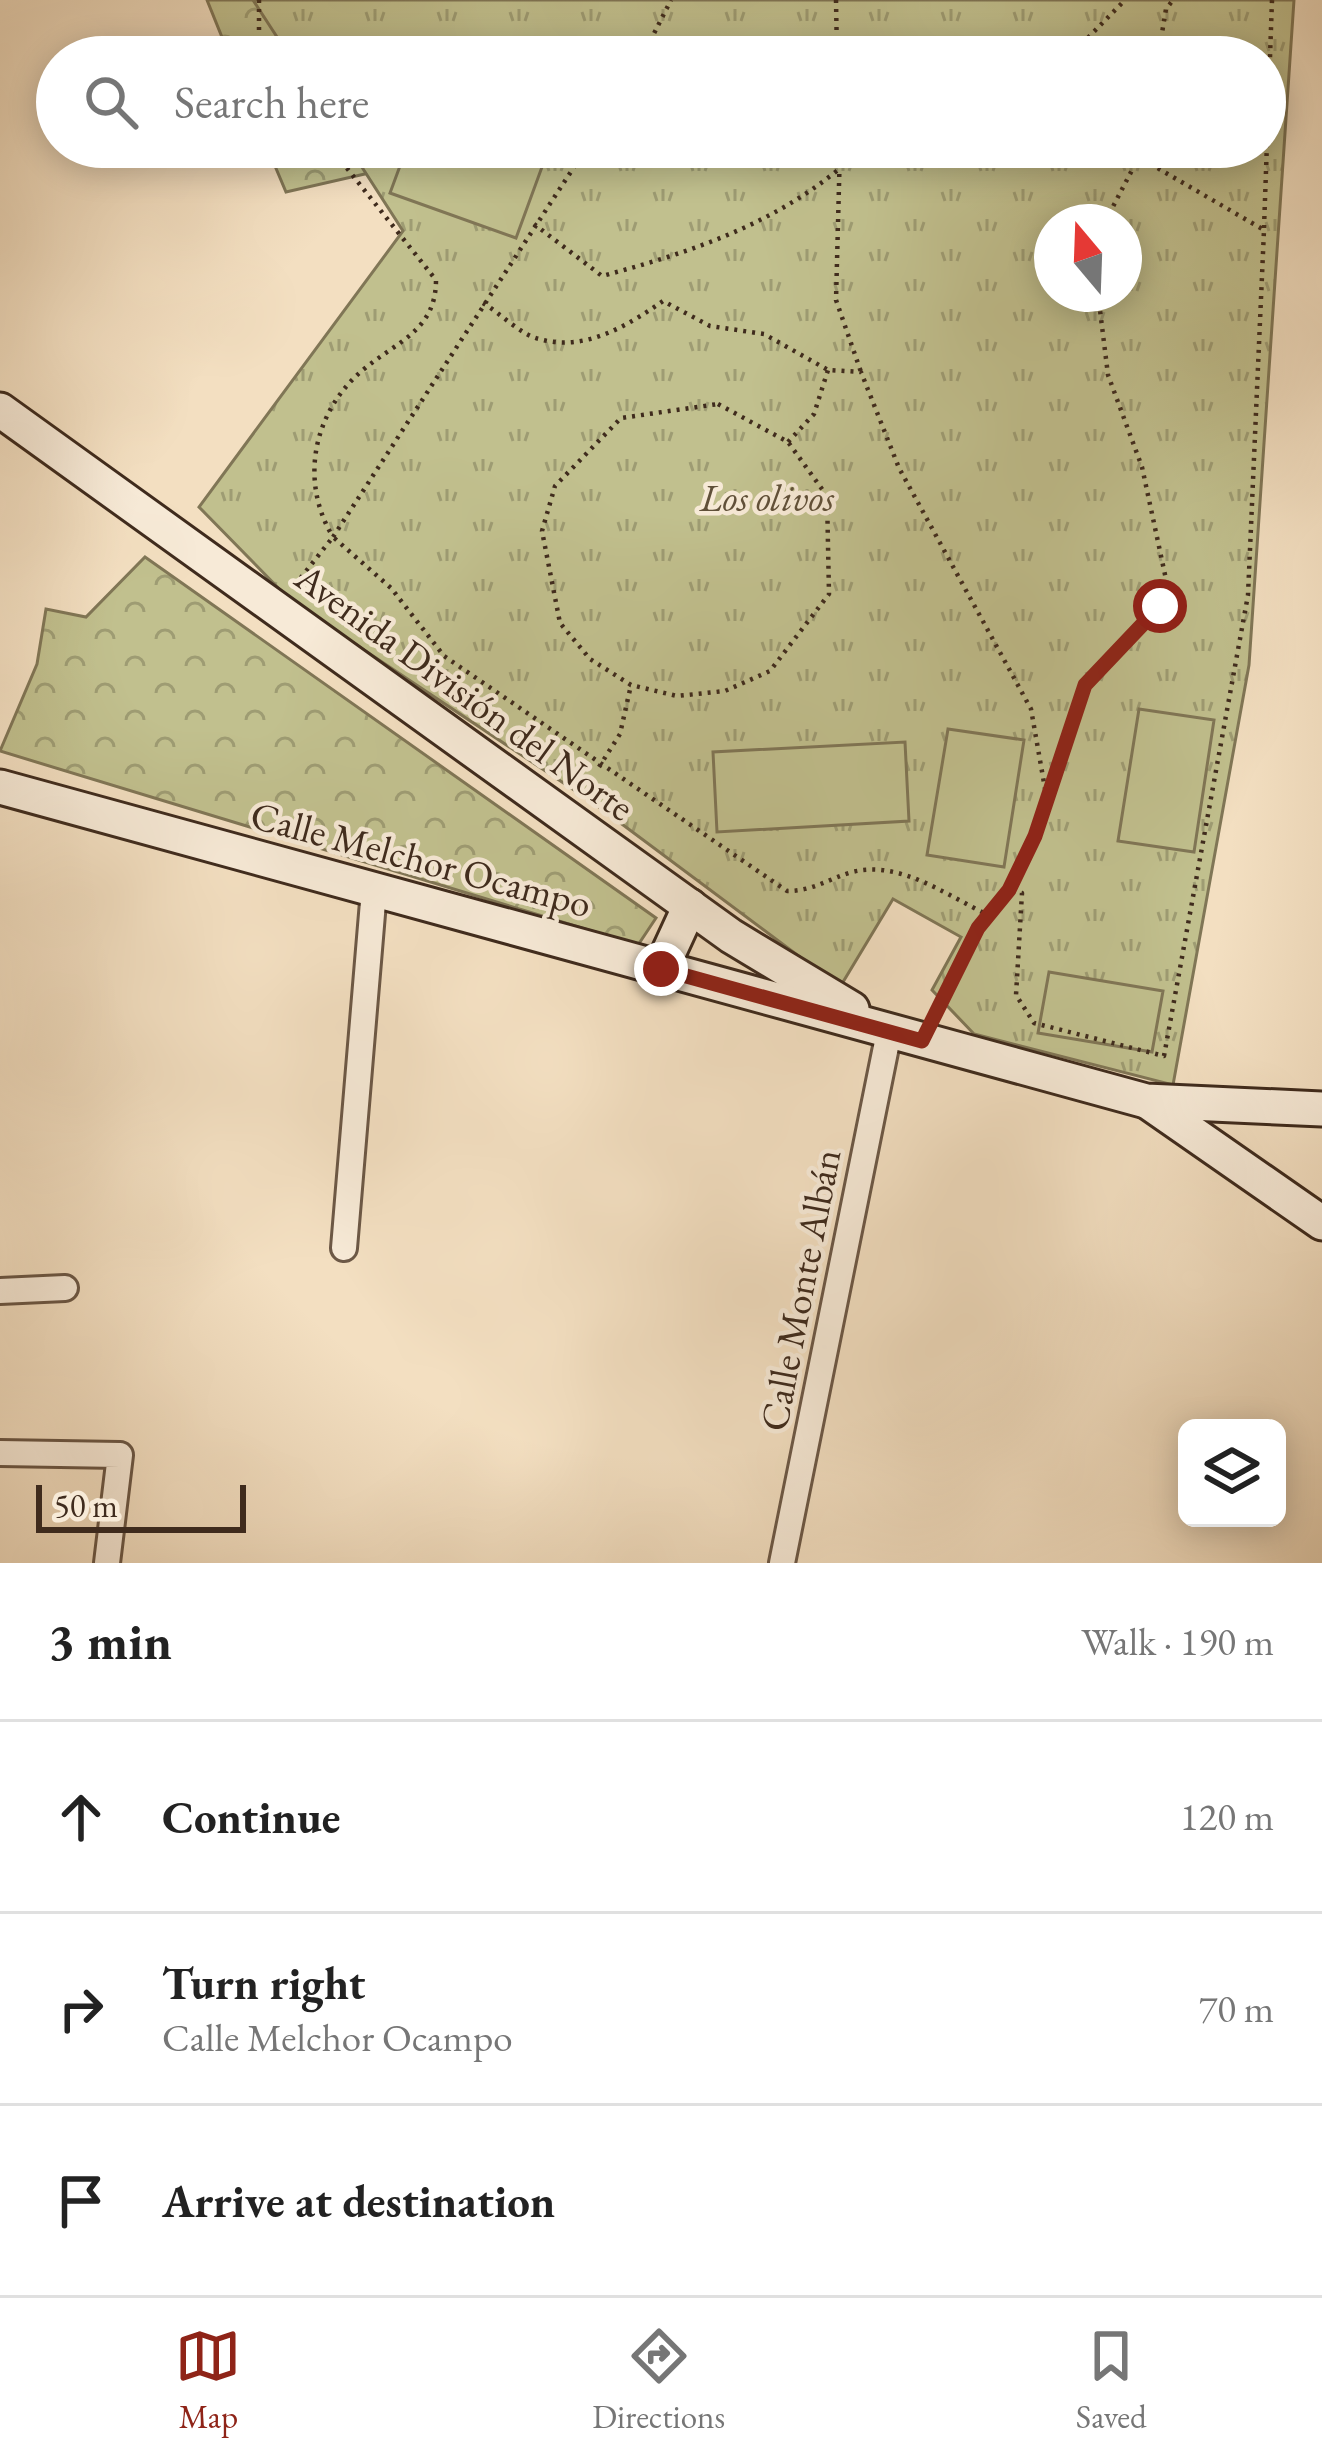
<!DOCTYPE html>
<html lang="en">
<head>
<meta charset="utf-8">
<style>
  :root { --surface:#fff; --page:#f6f6f6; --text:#222; --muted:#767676; --line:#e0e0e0; --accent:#8f2418 }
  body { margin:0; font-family:"EB Garamond",serif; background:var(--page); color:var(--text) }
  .controls { position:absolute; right:36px; bottom:36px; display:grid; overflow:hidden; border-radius:18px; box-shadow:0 6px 30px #0003 }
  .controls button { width:108px; height:108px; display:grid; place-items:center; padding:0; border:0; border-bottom:3px solid var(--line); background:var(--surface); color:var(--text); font:60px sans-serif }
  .compass { position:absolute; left:1034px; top:204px; width:108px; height:108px; border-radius:50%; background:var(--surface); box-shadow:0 6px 30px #0003; rotate:341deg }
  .scale { position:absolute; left:36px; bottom:30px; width:210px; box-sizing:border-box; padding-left:12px; border:6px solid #3f2b1d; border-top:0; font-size:33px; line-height:42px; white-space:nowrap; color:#3f2b1d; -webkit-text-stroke:9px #f7ead7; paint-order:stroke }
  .stop { position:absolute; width:36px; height:36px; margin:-27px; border:9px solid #8f2418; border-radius:50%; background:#fff }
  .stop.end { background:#8f2418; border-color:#fff; box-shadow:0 3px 12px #0008 }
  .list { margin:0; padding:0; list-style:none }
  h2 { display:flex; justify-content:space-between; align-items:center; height:156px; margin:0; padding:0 48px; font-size:51px }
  h2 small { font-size:39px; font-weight:400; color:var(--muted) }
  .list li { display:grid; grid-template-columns:78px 1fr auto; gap:36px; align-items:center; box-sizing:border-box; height:192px; padding:0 48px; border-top:3px solid var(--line) }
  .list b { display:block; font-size:45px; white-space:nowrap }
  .list p { margin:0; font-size:39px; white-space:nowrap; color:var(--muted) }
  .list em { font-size:39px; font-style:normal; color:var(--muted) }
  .icon { flex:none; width:66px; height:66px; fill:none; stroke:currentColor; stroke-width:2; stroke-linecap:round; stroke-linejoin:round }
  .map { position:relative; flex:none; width:1322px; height:1563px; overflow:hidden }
  .search { position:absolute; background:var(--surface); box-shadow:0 6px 30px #0003; left:36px; right:36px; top:36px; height:132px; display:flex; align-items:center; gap:30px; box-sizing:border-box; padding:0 42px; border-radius:66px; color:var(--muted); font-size:45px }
  .sheet { height:732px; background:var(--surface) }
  nav { display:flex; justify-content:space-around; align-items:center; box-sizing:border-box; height:168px; border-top:3px solid var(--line); background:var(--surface); font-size:33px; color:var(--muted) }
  nav a { display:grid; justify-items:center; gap:6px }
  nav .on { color:var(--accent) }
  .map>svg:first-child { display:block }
  .forest { fill:url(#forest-crowns); stroke:#807656; stroke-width:3 }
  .park { fill:url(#park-tufts); stroke:#807656; stroke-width:3; fill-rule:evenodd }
  .pitch { fill:#c1c08e; stroke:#807656; stroke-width:3 }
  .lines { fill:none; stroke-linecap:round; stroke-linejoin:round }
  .street-casing { stroke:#6c5846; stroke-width:30 }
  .secondary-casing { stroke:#3f2b1d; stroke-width:39 }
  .path { stroke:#3f2b1d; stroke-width:4.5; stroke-dasharray:3 6; stroke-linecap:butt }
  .street { stroke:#f7ead7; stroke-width:24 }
  .secondary { stroke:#f7ead7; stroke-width:33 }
  .route { stroke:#8f2418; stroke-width:15 }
  .labels { text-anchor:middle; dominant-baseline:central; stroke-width:9; stroke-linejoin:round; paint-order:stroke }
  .park-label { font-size:39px; font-style:italic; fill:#605039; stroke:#f7ead7 }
  .street-label { font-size:39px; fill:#3f2b1d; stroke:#f7ead7 }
</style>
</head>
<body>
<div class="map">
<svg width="1322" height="1563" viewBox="0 0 1322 1563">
  <defs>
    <pattern id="forest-crowns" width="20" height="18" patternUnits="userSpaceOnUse" patternTransform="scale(3)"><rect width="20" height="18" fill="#c1c08e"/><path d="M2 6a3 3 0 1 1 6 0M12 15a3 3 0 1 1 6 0" fill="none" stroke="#9e9c73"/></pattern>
    <pattern id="park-tufts" width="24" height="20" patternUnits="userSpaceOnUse" patternTransform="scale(3)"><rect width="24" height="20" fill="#c1c08e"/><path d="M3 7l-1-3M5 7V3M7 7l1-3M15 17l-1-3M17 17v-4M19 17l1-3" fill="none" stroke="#9e9c73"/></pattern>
  </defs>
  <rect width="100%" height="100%" fill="#f3dfc1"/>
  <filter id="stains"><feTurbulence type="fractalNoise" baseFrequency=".00167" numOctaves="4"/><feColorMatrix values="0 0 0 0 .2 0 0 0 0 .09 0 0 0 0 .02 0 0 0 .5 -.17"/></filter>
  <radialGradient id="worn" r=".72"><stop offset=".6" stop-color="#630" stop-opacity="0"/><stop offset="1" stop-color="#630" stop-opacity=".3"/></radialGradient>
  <g class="forest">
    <path d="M207,0H465L497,57H230Z"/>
    <path d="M267,147H483L286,192Z"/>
    <path d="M145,557L656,918L638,945L0,751L37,664L46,609L86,617Z"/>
  </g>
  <path class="park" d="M253,0H1294L1249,665L1173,1085L974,1034L932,990L961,937L893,899L840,987L595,804L292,602L199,507L403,231L349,147H1265V57H290ZM1052,222H1124V294H1052Z"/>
  <g class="pitch">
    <path d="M407,147H486L542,167L516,238L390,193Z"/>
    <path d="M1139,709L1214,720L1194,852L1118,841Z"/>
    <path d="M948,729L1024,740L1004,867L927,855Z"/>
    <path d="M905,742L909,821L717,832L713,752Z"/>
    <path d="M1049,972L1163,991L1152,1052L1038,1033Z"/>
  </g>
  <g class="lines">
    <g class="street-casing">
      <g id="street">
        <path d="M344,1248L374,890"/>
        <path d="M0,1291L65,1288"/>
        <path d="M0,1453L120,1455L107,1563"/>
        <path d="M782,1563L889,1032"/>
      </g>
    </g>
    <g class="secondary-casing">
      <g id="secondary">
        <path d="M0,410L731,936L852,1009"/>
        <path d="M0,787L1146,1101L1322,1109"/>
        <path d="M661,969L690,906"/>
        <path d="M1148,1102L1322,1223"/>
      </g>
    </g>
    <g class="path">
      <path d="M259,0V38L268,57"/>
      <path d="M836,0L837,57"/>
      <path d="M642,57L671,0"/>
      <path d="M1069,57L1125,0"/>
      <path d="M1158,57L1166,9L1173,0"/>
      <path d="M330,147L436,280C436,330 398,341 364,369C313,411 299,481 333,537L587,147"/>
      <path d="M840,147L836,300L861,372"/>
      <path d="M1105,222L1144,147"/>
      <path d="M534,224L602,276C688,253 770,226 839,169"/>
      <path d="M1264,228L1272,0"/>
      <path d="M483,303C500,313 521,335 539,339C585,352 627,326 663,301L710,326L764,334L828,370L861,372L899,468L1031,709L1047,800"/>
      <path d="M718,404L788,442L827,496L829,594L770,671L725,691L677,696L631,685L590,659L560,623L542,531L555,486L621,418Z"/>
      <path d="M788,442L814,414L828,370"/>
      <path d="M295,585L333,537L391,588L444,656L787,891C813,891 828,879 852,872C900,860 946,895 988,915L1009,890L1022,893L1016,995L1034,1023L1164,1056L1248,595L1264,230L1142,159"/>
      <path d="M599,767L620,734L631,685"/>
      <path d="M1009,890L1035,836L1085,685L1160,606L1167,584L1142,467L1108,375L1098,294"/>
      <path d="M935,1014L988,915"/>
    </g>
    <use href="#street" class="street"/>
    <use href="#secondary" class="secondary"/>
  </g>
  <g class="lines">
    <path class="route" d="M661,969L922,1041L978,928L1009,890L1035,836L1085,685L1160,606"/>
  </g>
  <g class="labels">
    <g class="park-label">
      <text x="767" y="497">Los olivos</text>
    </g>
    <g class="street-label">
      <text transform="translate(465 692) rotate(36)">Avenida División del Norte</text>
      <text transform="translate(421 859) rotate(15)">Calle Melchor Ocampo</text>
      <text transform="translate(800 1290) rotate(-79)">Calle Monte Albán</text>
    </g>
  </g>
  <rect width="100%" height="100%" filter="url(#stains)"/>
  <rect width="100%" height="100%" fill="url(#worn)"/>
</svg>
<div class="controls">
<button><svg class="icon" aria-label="layers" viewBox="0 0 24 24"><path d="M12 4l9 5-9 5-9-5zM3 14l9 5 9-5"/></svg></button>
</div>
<svg class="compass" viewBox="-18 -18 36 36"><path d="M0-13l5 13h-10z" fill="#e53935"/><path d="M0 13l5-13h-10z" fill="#767676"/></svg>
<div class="scale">50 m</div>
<div class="stop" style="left:1160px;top:606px"></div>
<div class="stop end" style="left:661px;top:969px"></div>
<div class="search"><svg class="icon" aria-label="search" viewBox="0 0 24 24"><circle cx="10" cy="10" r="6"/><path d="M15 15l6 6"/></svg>Search here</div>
</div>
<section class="sheet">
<h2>3 min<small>Walk · 190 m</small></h2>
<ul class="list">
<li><svg class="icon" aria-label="ahead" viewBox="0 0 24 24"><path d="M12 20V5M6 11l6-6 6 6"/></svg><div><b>Continue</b></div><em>120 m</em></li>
<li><svg class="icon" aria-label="right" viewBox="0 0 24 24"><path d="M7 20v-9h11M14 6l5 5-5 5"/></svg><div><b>Turn right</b><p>Calle Melchor Ocampo</p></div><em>70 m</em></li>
<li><svg class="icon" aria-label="arrive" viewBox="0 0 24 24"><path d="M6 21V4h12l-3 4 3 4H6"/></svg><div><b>Arrive at destination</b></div></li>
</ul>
</section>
<nav>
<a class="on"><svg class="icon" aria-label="map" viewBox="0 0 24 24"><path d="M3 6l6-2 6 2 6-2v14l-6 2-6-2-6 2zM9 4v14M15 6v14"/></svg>Map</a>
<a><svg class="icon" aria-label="directions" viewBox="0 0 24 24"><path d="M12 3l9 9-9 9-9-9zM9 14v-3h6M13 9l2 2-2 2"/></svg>Directions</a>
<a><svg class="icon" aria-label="saved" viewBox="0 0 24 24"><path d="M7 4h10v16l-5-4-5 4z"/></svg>Saved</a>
</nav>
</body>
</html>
